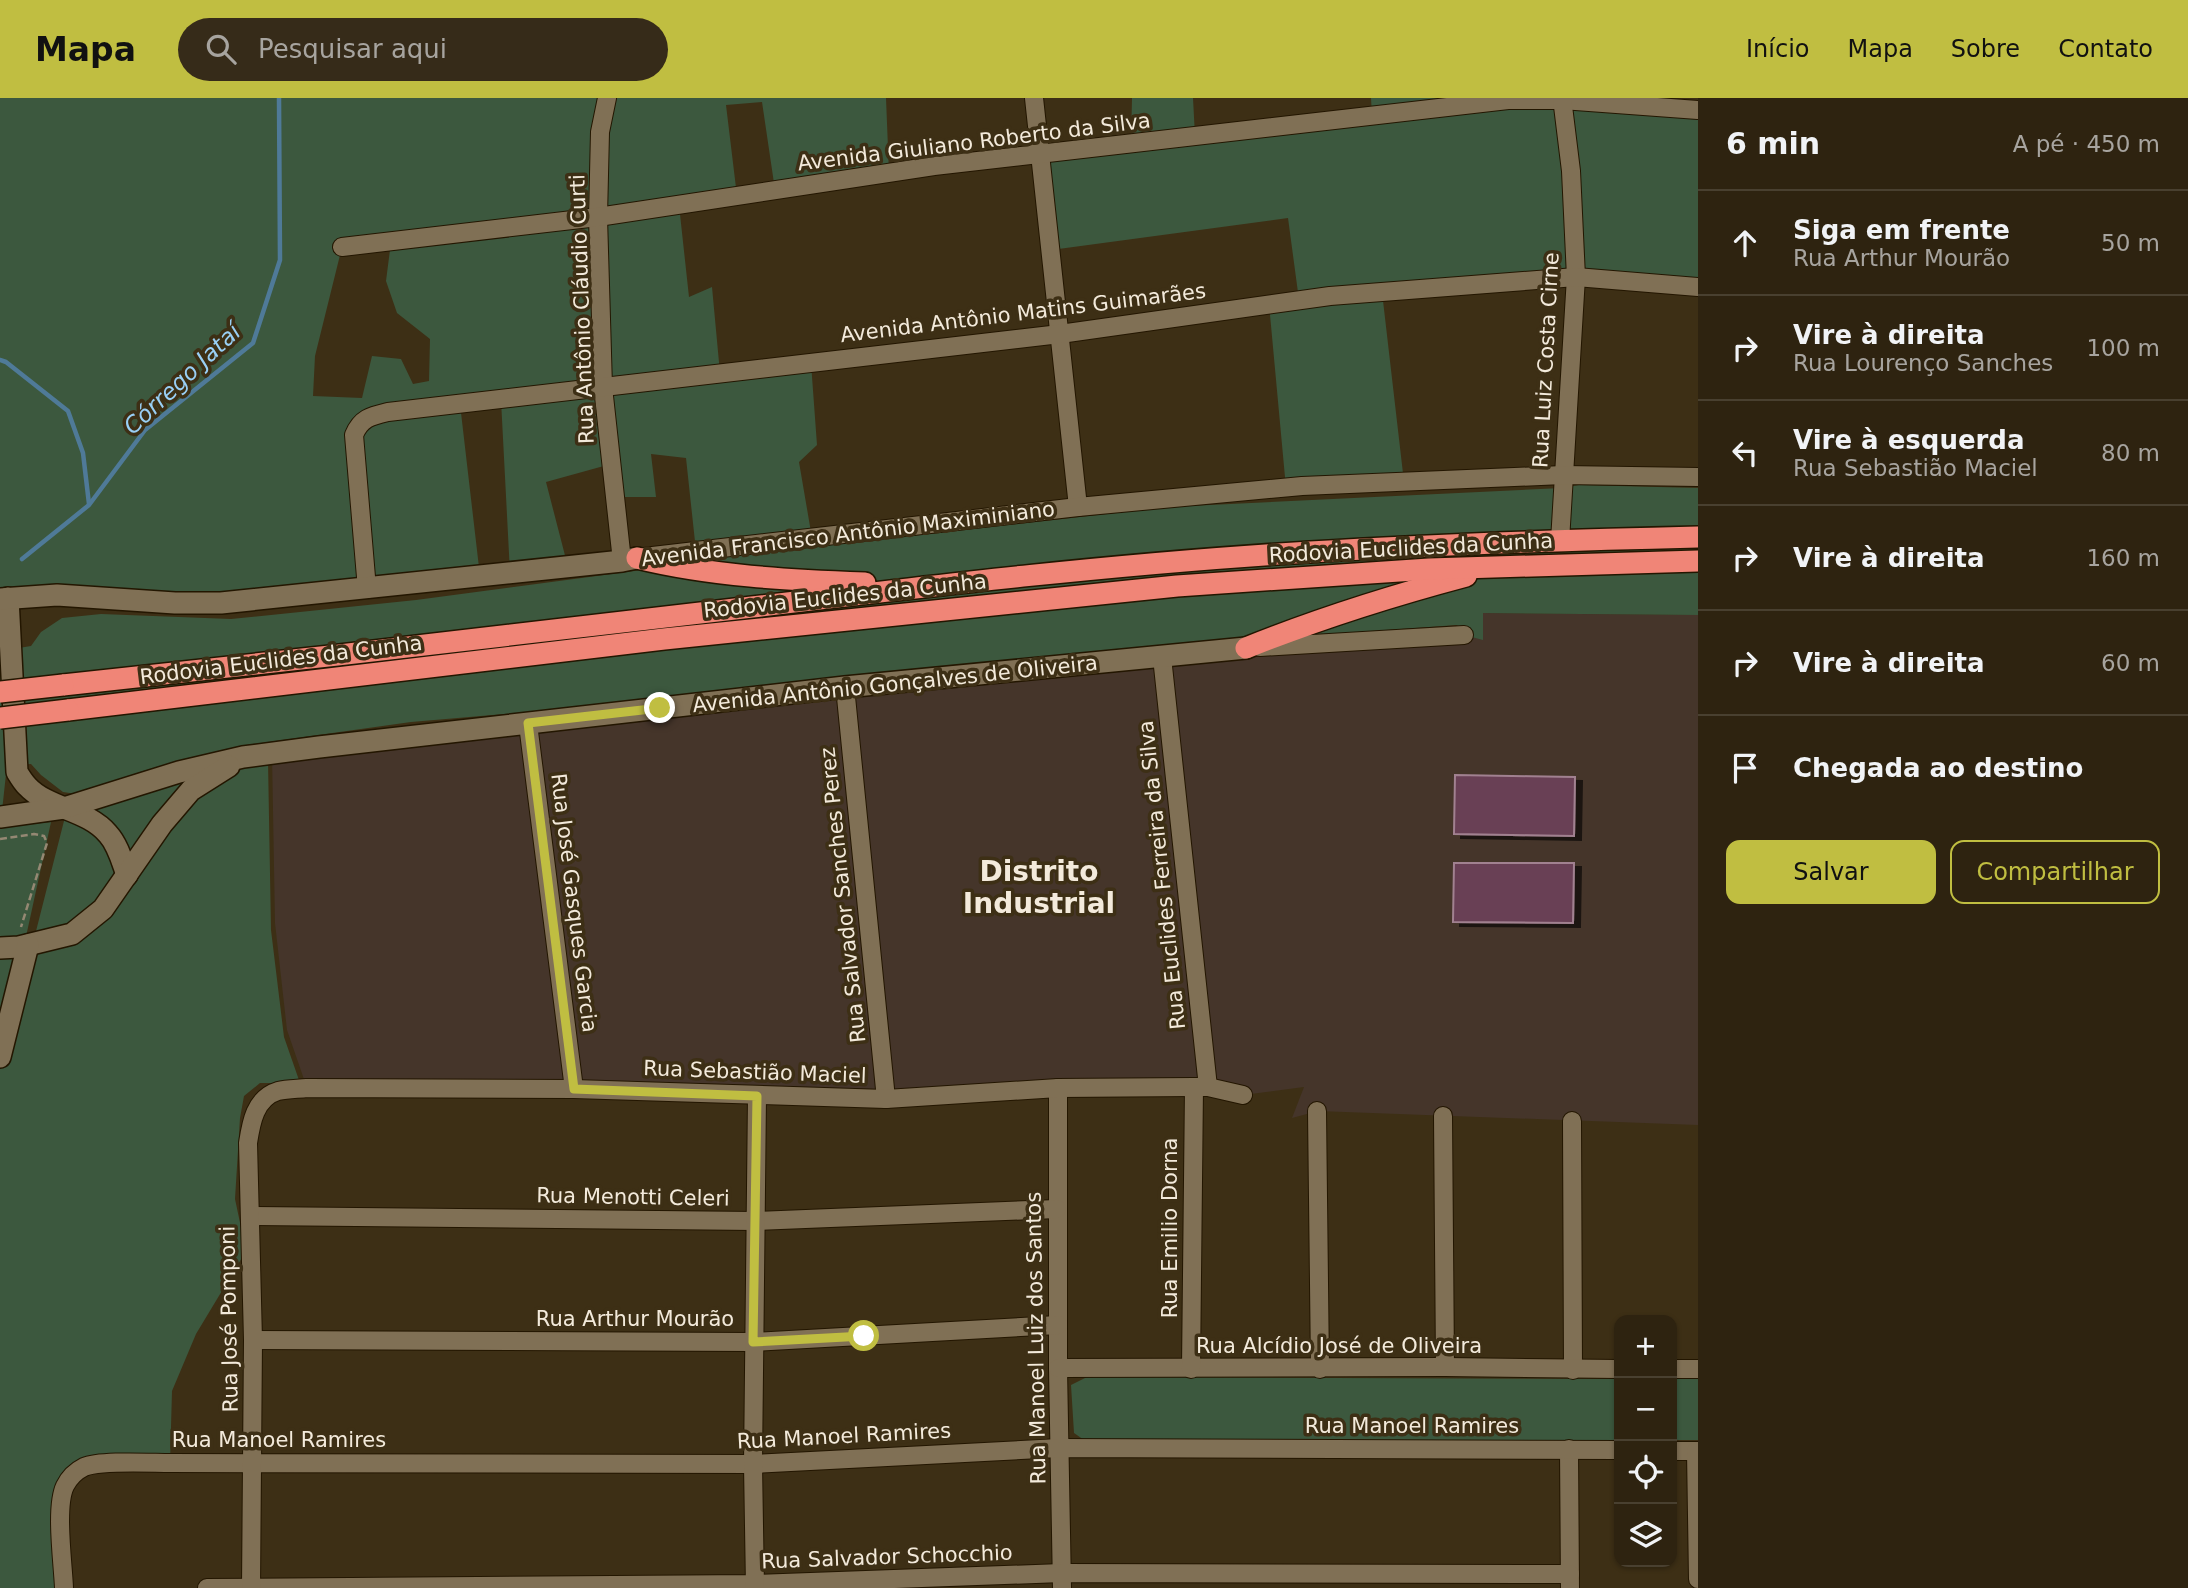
<!DOCTYPE html>
<html lang="pt">
<head>
<meta charset="utf-8">
<style>
  :root { --surface:#2e2310; --page:#362b19; --text:#f1f3f6; --muted:#a7a49f; --line:#494030; --accent:#c0be41 }
  body { margin:0; font-family:"DejaVu Sans",sans-serif; background:var(--page); color:var(--text) }
  .controls { position:absolute; right:21px; bottom:21px; display:grid; overflow:hidden; border-radius:14px; box-shadow:0 2px 5px #0004 }
  .controls button { width:63px; height:63px; display:grid; place-items:center; padding:0; border:0; border-bottom:2px solid var(--line); background:var(--surface); color:var(--text); font:35px sans-serif }
  .stop { position:absolute; width:21px; height:21px; margin:-16px; border:5px solid #c0be41; border-radius:50%; background:#fff }
  .stop.end { background:#c0be41; border-color:#fff; box-shadow:0 2px 7px #0008 }
  .list { margin:0; padding:0; list-style:none }
  h2 { display:flex; justify-content:space-between; align-items:center; height:91px; margin:0; padding:0 28px; font-size:30px }
  h2 small { font-size:23px; font-weight:400; color:var(--muted) }
  .list li { display:grid; grid-template-columns:46px 1fr auto; gap:21px; align-items:center; box-sizing:border-box; height:105px; padding:0 28px; border-top:2px solid var(--line) }
  .list b { display:block; font-size:26px; white-space:nowrap }
  .list p { margin:0; font-size:23px; white-space:nowrap; color:var(--muted) }
  .list em { font-size:23px; font-style:normal; color:var(--muted) }
  .actions { display:flex; gap:14px; padding:21px 28px }
  .actions a { flex:1; padding:16px 0; border:2px solid var(--accent); border-radius:14px; text-align:center; font-size:24px; color:var(--accent) }
  .actions .main { background:var(--accent); color:#111 }
  .icon { flex:none; width:38px; height:38px; fill:none; stroke:currentColor; stroke-width:2; stroke-linecap:round; stroke-linejoin:round }
  .map { position:relative; flex:none; width:1698px; height:1490px; overflow:hidden }
  header { display:flex; align-items:center; gap:42px; box-sizing:border-box; height:98px; padding:0 35px; background:var(--accent); color:#111 }
  header strong { font-size:33px }
  nav { display:flex; gap:38px; margin-inline-start:auto; font-size:24px }
  .search { width:490px; height:63px; background:var(--page); display:flex; align-items:center; gap:18px; box-sizing:border-box; padding:0 24px; border-radius:38px; color:var(--muted); font-size:26px }
  main { display:flex }
  aside { flex:1; background:var(--surface) }
  .map>svg:first-child { display:block }
  .industrial { fill:#45352a }
  .green { fill:#3c583e; fill-rule:evenodd }
  .lines { fill:none; stroke-linecap:round; stroke-linejoin:round }
  .stream { stroke:#4f7a98; stroke-width:4.5 }
  .building { fill:#693f55; stroke:#a18190; stroke-width:2; filter:url(#shadow) }
  .street-casing { stroke:#231600; stroke-width:20 }
  .secondary-casing { stroke:#231600; stroke-width:24 }
  .highway-casing { stroke:#231600; stroke-width:24 }
  .path { stroke:#948873; stroke-width:2.5; stroke-dasharray:7 3.5; stroke-linecap:butt }
  .street { stroke:#807055; stroke-width:18 }
  .secondary { stroke:#807055; stroke-width:21 }
  .highway { stroke:#f08577; stroke-width:21 }
  .highway-bridge-casing { stroke:#231600; stroke-width:24; stroke-linecap:butt }
  .highway-bridge { stroke:#f08577; stroke-width:21 }
  .route { stroke:#c0be41; stroke-width:9 }
  .labels { text-anchor:middle; dominant-baseline:central; stroke-width:7; stroke-linejoin:round; paint-order:stroke }
  .street-label { font-size:21px; fill:#f3eadb; stroke:#3d2f15 }
  .water-label { font-size:23px; font-style:italic; fill:#99cff5; stroke:#3d2f15 }
  .district-label { font-size:28px; font-weight:bold; fill:#f3eadb; stroke:#3d2f15 }
</style>
</head>
<body>
<header>
<strong>Mapa</strong>
<div class="search"><svg class="icon" aria-label="search" viewBox="0 0 24 24"><circle cx="10" cy="10" r="6"/><path d="M15 15l6 6"/></svg>Pesquisar aqui</div>
<nav><a>Início</a><a>Mapa</a><a>Sobre</a><a>Contato</a></nav>
</header>
<main>
<div class="map">
<svg width="1698" height="1490" viewBox="0 0 1698 1490">
  <defs>
    <filter id="shadow"><feDropShadow dx="7" dy="4" stdDeviation="0" flood-color="#0009"/></filter>
  </defs>
  <rect width="100%" height="100%" fill="#3d2f15"/>
  <path class="industrial" d="M1483,515L1698,517V1027L1318,1013L1292,1020L1304,989L1243,997L1208,989L886,1001L307,990L287,932L275,825L272,656L845,589L1464,537L1483,541Z"/>
  <g class="green">
    <path d="M0,0H886L889,75L775,92L762,4L726,7L737,98L679,107L689,199L712,189L720,275L811,265L817,347L799,364L812,440L696,453L686,360L651,356L656,399H615L611,366L546,384L568,469L510,475L501,302L460,306L480,478L367,491L0,501ZM391,144L386,183L397,215L430,241L429,283L413,286L401,261L372,258L362,300L313,298L315,258L342,149Z"/>
    <path d="M1132,0H1193L1195,38L1372,18L1371,0H1476L1698,12V189L1576,179L1382,194L1404,384L1286,390L1269,206L1299,202L1288,120L1051,152L1042,56L1131,46Z"/>
    <path d="M1579,387L1698,390V517L1483,515V542L1464,537L1457,527L1146,549L588,609L411,624L246,647L143,673L76,696L63,694L41,677L31,666L7,667L2,713L0,714V553L31,548L41,534L62,520L101,516L231,521L416,502L672,468L707,461L1168,409L1562,390Z"/>
    <path d="M268,662L271,832L284,939L300,985H260L244,998L240,1020L235,1101L246,1153L196,1236L172,1293L170,1365L86,1368L65,1388L64,1490H0V964L3,963L65,719L175,680Z"/>
    <path d="M51,724L0,958V729Z"/>
    <path d="M1087,1279L1619,1281V1342H1084L1074,1335L1071,1287Z"/>
    <rect x="1672" y="1281" width="26" height="61"/>
  </g>
  <g class="lines">
    <g class="stream">
      <path d="M0,262L6,264L68,313L83,355L89,406"/>
      <path d="M22,461L89,407L145,332L253,245L280,162L279,0"/>
    </g>
  </g>
  <g class="building">
    <path d="M1455,677L1575,679L1574,738L1454,736Z"/>
    <path d="M1454,765H1574L1573,825L1453,824Z"/>
  </g>
  <g class="lines">
    <g class="street-casing">
      <g id="street">
        <path d="M607,0L600,34L598,119L603,289L622,463"/>
        <path d="M1034,0L1078,409"/>
        <path d="M342,149L598,119L934,68L1508,2H1562L1698,12"/>
        <path d="M1560,443L1576,179L1571,73L1562,0"/>
        <path d="M644,459L1078,409L1302,388L1563,377L1698,379"/>
        <path d="M367,491L354,337C361,320 371,318 388,314L1060,236L1330,198L1576,179L1698,189"/>
        <path d="M1260,549L1464,537"/>
        <path d="M1162,559L1208,989"/>
        <path d="M845,589L886,1001"/>
        <path d="M528,626L574,991"/>
        <path d="M1058,990V1270L1062,1490"/>
        <path d="M1317,1013L1320,1271"/>
        <path d="M1443,1018L1445,1269"/>
        <path d="M1572,1023L1573,1272"/>
        <path d="M250,1118L755,1123L1057,1111"/>
        <path d="M253,1242L753,1244L1058,1227"/>
        <path d="M1058,1270L1445,1269L1619,1271"/>
        <path d="M1191,1271L1194,989"/>
        <path d="M1672,1271H1698"/>
        <path d="M1569,1351L1570,1490"/>
        <path d="M1672,1353H1698"/>
        <path d="M1696,1353L1698,1481"/>
        <path d="M64,1490C63,1465 55,1409 65,1388C69,1380 76,1373 84,1369C100,1362 151,1365 170,1365L753,1366L1059,1350L1619,1352"/>
        <path d="M207,1490L755,1486L1062,1475L1570,1476"/>
        <path d="M251,1490L253,1242L248,1045C251,1025 255,1000 278,993C287,991 298,991 307,990L574,991L886,1001L1058,990L1194,989H1208L1243,997"/>
        <path d="M755,1490L753,1366L757,998"/>
      </g>
    </g>
    <g class="secondary-casing">
      <g id="secondary">
        <path d="M8,500L17,674C20,679 23,684 27,688C48,711 87,711 108,736C118,747 122,763 127,777"/>
        <path d="M0,501L57,497L175,505H221L622,463L637,460"/>
        <path d="M0,719L64,710L179,674L243,659L319,649L845,589L1246,550"/>
        <path d="M0,850L19,849L72,836L103,811L162,726L191,692L229,668"/>
        <path d="M0,959L28,847"/>
      </g>
    </g>
    <g class="highway-casing">
      <g id="highway">
        <path d="M637,460C711,478 789,482 865,485"/>
        <path d="M1246,550C1318,521 1391,498 1466,478"/>
        <path d="M63,587C293,563 522,536 752,509C937,487 1124,465 1310,454C1439,446 1569,442 1698,439"/>
        <path d="M68,612L664,541L1177,488L1429,471L1698,463"/>
      </g>
    </g>
    <path class="path" d="M0,741L34,736L44,738L47,745L21,829"/>
    <use href="#street" class="street"/>
    <use href="#secondary" class="secondary"/>
    <use href="#highway" class="highway"/>
    <g class="highway-bridge-casing">
      <g id="highway-bridge">
        <path d="M0,594L63,587"/>
        <path d="M0,620L68,612"/>
      </g>
    </g>
    <use href="#highway-bridge" class="highway-bridge"/>
  </g>
  <g class="lines">
    <path class="route" d="M660,610L528,625L574,991L757,998L753,1244L864,1238"/>
  </g>
  <g class="labels">
    <g class="street-label">
      <text transform="translate(974 44) rotate(-7)">Avenida Giuliano Roberto da Silva</text>
      <text transform="translate(582 211) rotate(-92)">Rua Antônio Cláudio Curti</text>
      <text transform="translate(1023 215) rotate(-7)">Avenida Antônio Matins Guimarães</text>
      <text transform="translate(1546 262) rotate(-87)">Rua Luiz Costa Cirne</text>
      <text transform="translate(848 436) rotate(-7)">Avenida Francisco Antônio Maximiniano</text>
      <text transform="translate(1411 450) rotate(-3)">Rodovia Euclides da Cunha</text>
      <text transform="translate(845 498) rotate(-6)">Rodovia Euclides da Cunha</text>
      <text transform="translate(281 562) rotate(-7)">Rodovia Euclides da Cunha</text>
      <text transform="translate(895 586) rotate(-6)">Avenida Antônio Gonçalves de Oliveira</text>
      <text transform="translate(1162 777) rotate(-96)">Rua Euclides Ferreira da Silva</text>
      <text transform="translate(843 797) rotate(-96)">Rua Salvador Sanches Perez</text>
      <text transform="translate(574 805) rotate(83)">Rua José Gasques Garcia</text>
      <text transform="translate(755 974) rotate(2)">Rua Sebastião Maciel</text>
      <text transform="translate(633 1099) rotate(1)">Rua Menotti Celeri</text>
      <text transform="translate(1170 1130) rotate(-90)">Rua Emilio Dorna</text>
      <text transform="translate(229 1221) rotate(-91)">Rua José Pomponi</text>
      <text x="635" y="1221">Rua Arthur Mourão</text>
      <text transform="translate(1036 1240) rotate(-91)">Rua Manoel Luiz dos Santos</text>
      <text x="1339" y="1248">Rua Alcídio José de Oliveira</text>
      <text x="1412" y="1328">Rua Manoel Ramires</text>
      <text transform="translate(844 1338) rotate(-3)">Rua Manoel Ramires</text>
      <text x="279" y="1342">Rua Manoel Ramires</text>
      <text transform="translate(887 1459) rotate(-2)">Rua Salvador Schocchio</text>
    </g>
    <g class="water-label">
      <text transform="translate(182 281) rotate(-43)">Córrego Jataí</text>
    </g>
    <g class="district-label">
      <text x="1039" y="773">Distrito<tspan x="1039" dy="32">Industrial</tspan></text>
    </g>
  </g>
</svg>
<div class="controls">
<button>+</button>
<button>−</button>
<button><svg class="icon" aria-label="locate" viewBox="0 0 24 24"><circle cx="12" cy="12" r="6"/><path d="M12 2v4M12 18v4M2 12h4M18 12h4"/></svg></button>
<button><svg class="icon" aria-label="layers" viewBox="0 0 24 24"><path d="M12 4l9 5-9 5-9-5zM3 14l9 5 9-5"/></svg></button>
</div>
<div class="stop" style="left:864px;top:1238px"></div>
<div class="stop end" style="left:660px;top:610px"></div>
</div>
<aside>
<h2>6 min<small>A pé · 450 m</small></h2>
<ul class="list">
<li><svg class="icon" aria-label="ahead" viewBox="0 0 24 24"><path d="M12 20V5M6 11l6-6 6 6"/></svg><div><b>Siga em frente</b><p>Rua Arthur Mourão</p></div><em>50 m</em></li>
<li><svg class="icon" aria-label="right" viewBox="0 0 24 24"><path d="M7 20v-9h11M14 6l5 5-5 5"/></svg><div><b>Vire à direita</b><p>Rua Lourenço Sanches</p></div><em>100 m</em></li>
<li><svg class="icon" aria-label="left" viewBox="0 0 24 24"><path d="M17 20v-9H6M10 6l-5 5 5 5"/></svg><div><b>Vire à esquerda</b><p>Rua Sebastião Maciel</p></div><em>80 m</em></li>
<li><svg class="icon" aria-label="right" viewBox="0 0 24 24"><path d="M7 20v-9h11M14 6l5 5-5 5"/></svg><div><b>Vire à direita</b></div><em>160 m</em></li>
<li><svg class="icon" aria-label="right" viewBox="0 0 24 24"><path d="M7 20v-9h11M14 6l5 5-5 5"/></svg><div><b>Vire à direita</b></div><em>60 m</em></li>
<li><svg class="icon" aria-label="arrive" viewBox="0 0 24 24"><path d="M6 21V4h12l-3 4 3 4H6"/></svg><div><b>Chegada ao destino</b></div></li>
</ul>
<div class="actions"><a class="main">Salvar</a><a>Compartilhar</a></div>
</aside>
</main>
</body>
</html>
